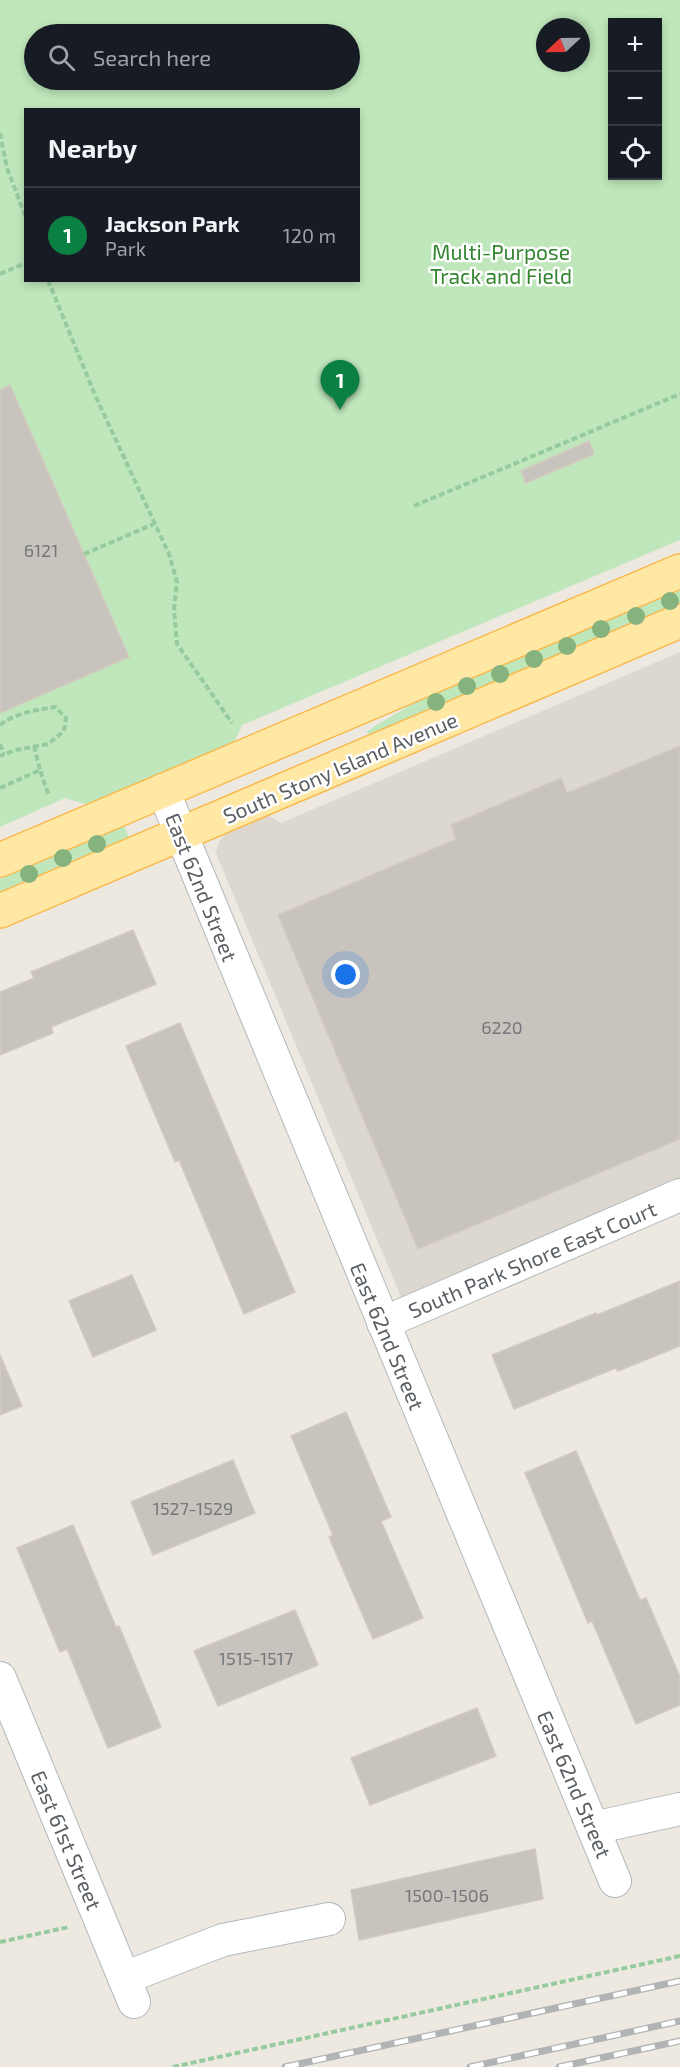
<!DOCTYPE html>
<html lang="en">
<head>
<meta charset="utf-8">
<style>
  :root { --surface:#171b24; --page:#242831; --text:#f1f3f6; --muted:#9ea1a6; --line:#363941; --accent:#0b8043 }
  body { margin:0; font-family:"Exo 2",sans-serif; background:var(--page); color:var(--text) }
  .controls { position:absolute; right:18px; top:18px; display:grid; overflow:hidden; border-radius:0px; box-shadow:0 3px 9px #0003 }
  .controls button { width:54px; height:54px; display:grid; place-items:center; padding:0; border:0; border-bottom:2px solid var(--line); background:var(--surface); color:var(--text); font:30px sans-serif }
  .compass { position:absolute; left:536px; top:18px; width:54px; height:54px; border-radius:50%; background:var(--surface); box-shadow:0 3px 9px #0003; rotate:248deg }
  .you { position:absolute; left:346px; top:975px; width:21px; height:21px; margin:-15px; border:4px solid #fff; border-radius:50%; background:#1a73e8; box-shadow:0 0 0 9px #1a73e833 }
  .badge { display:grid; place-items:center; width:39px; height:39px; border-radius:50%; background:var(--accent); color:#fff; font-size:20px; font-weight:700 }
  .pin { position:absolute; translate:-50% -50px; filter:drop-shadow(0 2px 3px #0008) }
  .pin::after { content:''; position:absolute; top:32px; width:21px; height:18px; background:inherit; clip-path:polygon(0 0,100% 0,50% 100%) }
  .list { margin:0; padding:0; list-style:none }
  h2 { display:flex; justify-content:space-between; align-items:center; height:78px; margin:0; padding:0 24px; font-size:26px }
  h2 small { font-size:20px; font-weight:400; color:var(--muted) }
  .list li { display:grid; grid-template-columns:39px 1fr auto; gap:18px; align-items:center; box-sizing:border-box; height:96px; padding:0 24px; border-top:2px solid var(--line) }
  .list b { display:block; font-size:22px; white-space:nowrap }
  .list p { margin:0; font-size:20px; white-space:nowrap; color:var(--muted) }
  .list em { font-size:20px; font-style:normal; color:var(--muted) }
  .icon { flex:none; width:33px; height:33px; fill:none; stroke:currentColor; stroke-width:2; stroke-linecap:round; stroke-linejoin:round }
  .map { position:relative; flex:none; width:680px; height:2067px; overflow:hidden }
  .search { position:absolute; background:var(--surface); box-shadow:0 3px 9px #0003; left:24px; top:24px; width:336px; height:66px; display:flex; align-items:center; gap:15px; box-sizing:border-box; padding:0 21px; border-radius:33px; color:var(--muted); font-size:22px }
  .panel { position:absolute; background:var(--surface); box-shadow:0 3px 9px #0003; left:24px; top:108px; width:336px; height:174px; border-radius:0px }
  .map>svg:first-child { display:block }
  .education { fill:#ddd8cf }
  .green { fill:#bfe7bb; fill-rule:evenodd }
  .building { fill:#c8c4bd; stroke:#d2cabe; stroke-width:1.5 }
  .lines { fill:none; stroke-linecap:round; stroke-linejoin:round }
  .minor-casing { stroke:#b3b8bc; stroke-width:34 }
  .major-casing { stroke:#fab94d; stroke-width:36 }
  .path { stroke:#95cb9f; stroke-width:4; stroke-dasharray:6 3; stroke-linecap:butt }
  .minor { stroke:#fff; stroke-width:32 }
  .major { stroke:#ffe8a4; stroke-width:33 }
  .rail-casing { stroke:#b2b3b4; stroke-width:7 }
  .rail { stroke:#fff; stroke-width:4.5; stroke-dasharray:14; stroke-linecap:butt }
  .tree { fill:#86b27e }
  .labels { text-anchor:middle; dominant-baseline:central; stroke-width:5; stroke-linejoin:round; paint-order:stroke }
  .number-label { font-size:18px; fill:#75787a }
  .park-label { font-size:21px; fill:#32852e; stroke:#fff }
  .street-label { font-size:21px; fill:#595e63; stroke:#fff }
</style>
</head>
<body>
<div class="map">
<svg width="680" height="2067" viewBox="0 0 680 2067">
  <rect width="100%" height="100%" fill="#ede9e0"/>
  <path class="education" d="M680,652V1178L401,1297L220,863L216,851L220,840L228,832L268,815L281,823Z"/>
  <g class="green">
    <path d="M0,0H680V540L242,725L234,743L88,805L65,798L0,827ZM612,22H658V176H612ZM545,27H581V63H545ZM34,34H350V80H34ZM26,110H358V280H26Z"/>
    <path d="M680,590V605L369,737L367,731L419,700Z"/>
    <path d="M124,825L129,838L0,893V879Z"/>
  </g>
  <g class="building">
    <path d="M10,385L129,657L0,713V390Z"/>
    <path d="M589,441L594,454L526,483L521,471Z"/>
    <path d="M680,746V1139L418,1249L278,915L456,839L451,825L561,778L567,793Z"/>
    <path d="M133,930L156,984L51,1027L53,1033L0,1055V992L34,978L31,972Z"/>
    <path d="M180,1023L295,1292L244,1314L179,1160L175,1162L126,1046Z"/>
    <path d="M132,1275L156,1330L93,1357L69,1301Z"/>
    <path d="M680,1281V1346L618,1371L616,1368L514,1409L492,1355L596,1313L597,1315Z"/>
    <path d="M0,1355L22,1406L0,1415Z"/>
    <path d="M346,1412L391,1517L381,1521L423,1618L373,1639L329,1537L333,1535L291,1436Z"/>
    <path d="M576,1451L640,1600L646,1598L680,1677V1705L636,1724L592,1621L588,1623L525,1473Z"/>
    <path d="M233,1460L255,1513L153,1555L131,1502Z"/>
    <path d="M73,1525L116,1627L119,1626L161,1727L108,1748L67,1649L60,1652L17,1548Z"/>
    <path d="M295,1610L318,1665L218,1706L194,1651Z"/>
    <path d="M477,1708L496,1756L370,1805L351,1758Z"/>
    <path d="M535,1849L543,1899L359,1940L351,1890Z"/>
  </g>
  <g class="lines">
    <g class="minor-casing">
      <g id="minor">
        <path d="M163,790L615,1881"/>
        <path d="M383,1323L680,1195"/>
        <path d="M0,1678L134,2002"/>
        <path d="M593,1828L680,1809"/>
        <path d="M124,1978L223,1940L329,1919"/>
      </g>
    </g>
    <g class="major-casing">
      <g id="major">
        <path d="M0,860L680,571"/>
        <path d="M0,911L680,621"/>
      </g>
    </g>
    <g class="path">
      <path d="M0,133L7,168L26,218"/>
      <path d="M0,274L26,263"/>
      <path d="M48,280L95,395L169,554L177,582L174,610L177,644L232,723"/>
      <path d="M414,506L680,394"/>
      <path d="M84,554L154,524"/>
      <path d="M0,725C16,713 36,710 55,707L66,718L64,731L48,744L16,750L0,756"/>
      <path d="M0,744L4,754"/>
      <path d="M34,746L40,770"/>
      <path d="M0,788L40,770L49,796"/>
      <path d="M0,1942L69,1927"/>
      <path d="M173,2067L680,1956"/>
    </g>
    <use href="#minor" class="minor"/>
    <use href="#major" class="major"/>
    <g class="rail-casing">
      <g id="rail">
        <path d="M285,2067L680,1981"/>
        <path d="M470,2067L680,2021"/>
        <path d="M559,2067L680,2041"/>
      </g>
    </g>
    <use href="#rail" class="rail"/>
  </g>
  <g class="tree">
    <circle cx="670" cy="601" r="9"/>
    <circle cx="636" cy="616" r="9"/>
    <circle cx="601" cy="629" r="9"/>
    <circle cx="567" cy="646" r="9"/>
    <circle cx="534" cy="659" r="9"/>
    <circle cx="500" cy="674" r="9"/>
    <circle cx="467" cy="686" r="9"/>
    <circle cx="436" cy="702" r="9"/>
    <circle cx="97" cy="844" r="9"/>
    <circle cx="63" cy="858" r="9"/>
    <circle cx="29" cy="874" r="9"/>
  </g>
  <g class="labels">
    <g class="number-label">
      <text x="41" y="550">6121</text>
      <text x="502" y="1027">6220</text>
      <text x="193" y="1508">1527-1529</text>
      <text x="256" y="1658">1515-1517</text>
      <text x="447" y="1895">1500-1506</text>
    </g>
    <g class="park-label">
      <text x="501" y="251">Multi-Purpose<tspan x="501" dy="24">Track and Field</tspan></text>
    </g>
    <g class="street-label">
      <text transform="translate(340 767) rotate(-23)">South Stony Island Avenue</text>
      <text transform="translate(202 887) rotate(68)">East 62nd Street</text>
      <text transform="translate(532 1259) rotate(-23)">South Park Shore East Court</text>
      <text transform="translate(388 1336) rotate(67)">East 62nd Street</text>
      <text transform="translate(575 1784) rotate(67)">East 62nd Street</text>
      <text transform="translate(67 1840) rotate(67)">East 61st Street</text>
    </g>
  </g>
</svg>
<div class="controls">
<button>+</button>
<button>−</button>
<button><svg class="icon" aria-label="locate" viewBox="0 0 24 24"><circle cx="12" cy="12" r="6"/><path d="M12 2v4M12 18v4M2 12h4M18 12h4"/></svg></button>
</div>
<svg class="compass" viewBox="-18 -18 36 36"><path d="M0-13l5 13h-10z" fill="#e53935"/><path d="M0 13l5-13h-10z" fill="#9ea1a6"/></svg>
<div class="you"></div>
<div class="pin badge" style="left:340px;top:410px">1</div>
<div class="search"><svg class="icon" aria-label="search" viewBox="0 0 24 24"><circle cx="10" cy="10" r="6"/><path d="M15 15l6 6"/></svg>Search here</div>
<section class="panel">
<h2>Nearby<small></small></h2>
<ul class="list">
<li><span class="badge">1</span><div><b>Jackson Park</b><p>Park</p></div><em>120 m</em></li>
</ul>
</section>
</div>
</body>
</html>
